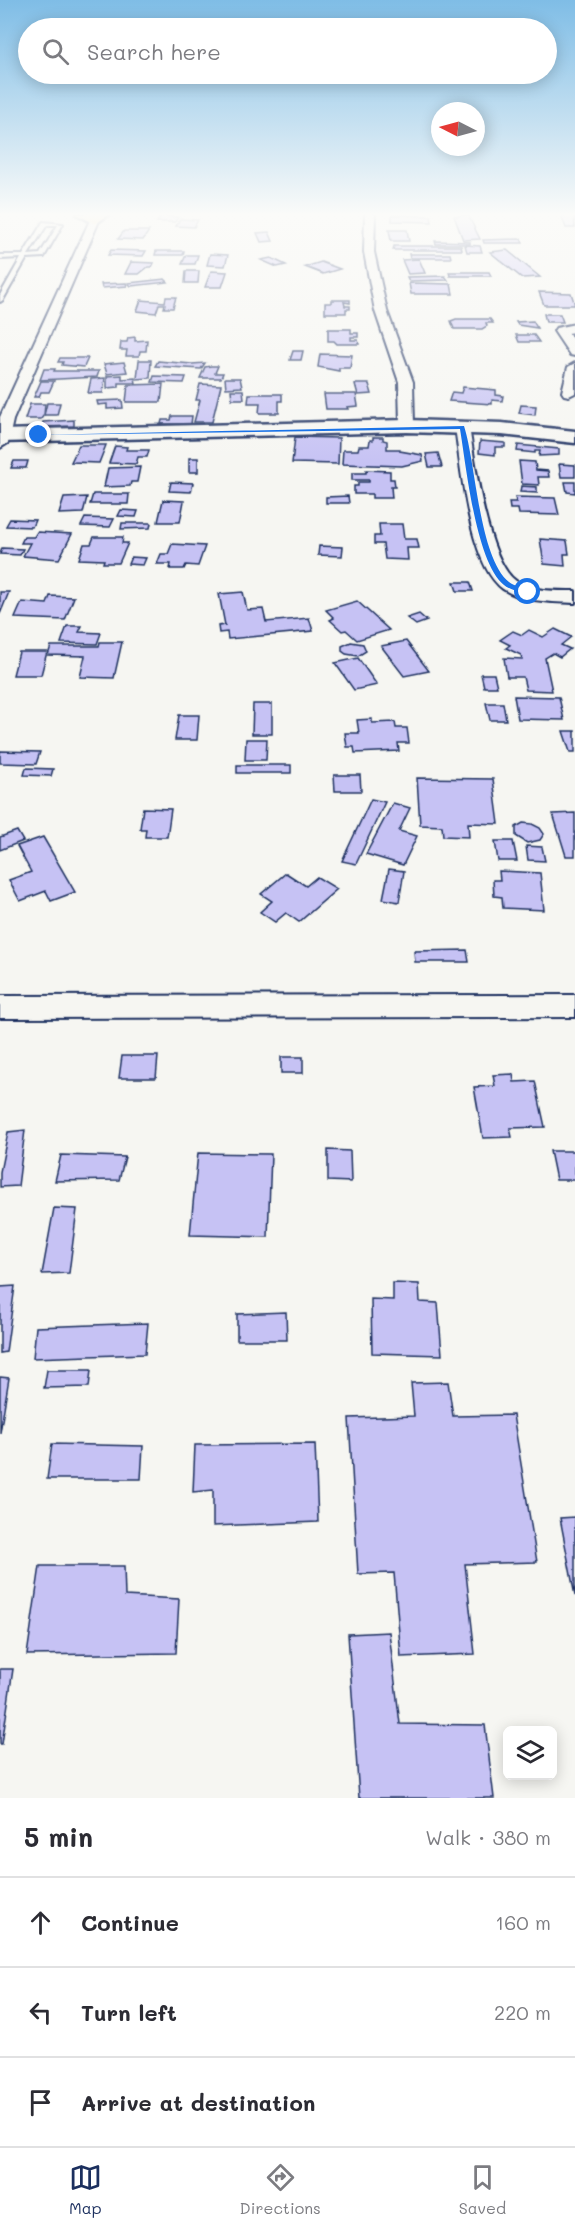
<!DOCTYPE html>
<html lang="en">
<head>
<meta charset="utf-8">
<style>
  :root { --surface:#fff; --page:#f7f7f7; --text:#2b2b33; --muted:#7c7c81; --line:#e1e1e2; --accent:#1b2f5e }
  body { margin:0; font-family:Mali,sans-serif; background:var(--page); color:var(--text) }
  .controls { position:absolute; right:18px; bottom:18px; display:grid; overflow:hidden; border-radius:9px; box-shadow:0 3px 15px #0003 }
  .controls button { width:54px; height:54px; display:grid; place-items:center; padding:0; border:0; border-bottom:2px solid var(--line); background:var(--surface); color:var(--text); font:30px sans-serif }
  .compass { position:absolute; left:431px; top:102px; width:54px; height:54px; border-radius:50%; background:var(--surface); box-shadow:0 3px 15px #0003; rotate:276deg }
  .stop { position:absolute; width:18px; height:18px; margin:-14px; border:4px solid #1a73e8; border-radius:50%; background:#fff }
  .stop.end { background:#1a73e8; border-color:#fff; box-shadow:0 2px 6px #0008 }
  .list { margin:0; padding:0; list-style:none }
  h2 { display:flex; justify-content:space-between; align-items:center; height:78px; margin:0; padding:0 24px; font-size:26px }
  h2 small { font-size:20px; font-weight:400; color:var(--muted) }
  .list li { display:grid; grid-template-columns:39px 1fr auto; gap:18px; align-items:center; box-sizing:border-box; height:90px; padding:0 24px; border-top:2px solid var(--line) }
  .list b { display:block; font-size:22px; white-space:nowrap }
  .list em { font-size:20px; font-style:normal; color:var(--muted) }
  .icon { flex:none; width:33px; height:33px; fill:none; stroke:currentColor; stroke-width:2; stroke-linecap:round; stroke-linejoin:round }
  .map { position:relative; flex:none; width:575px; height:1798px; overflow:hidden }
  .search { position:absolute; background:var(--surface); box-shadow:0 3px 15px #0003; left:18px; right:18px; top:18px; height:66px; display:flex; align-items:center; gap:15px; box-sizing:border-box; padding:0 21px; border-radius:33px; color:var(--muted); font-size:22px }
  .sheet { height:348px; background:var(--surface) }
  nav { display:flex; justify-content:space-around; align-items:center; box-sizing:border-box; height:84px; border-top:2px solid var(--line); background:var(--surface); font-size:16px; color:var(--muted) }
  nav a { display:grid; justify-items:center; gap:3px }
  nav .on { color:var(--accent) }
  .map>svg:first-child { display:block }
  .building { fill:#c6c2f4; stroke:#1b2f5e; stroke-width:1.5 }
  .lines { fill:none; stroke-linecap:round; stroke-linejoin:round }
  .service-casing { stroke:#1b2f5e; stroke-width:4 }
  .minor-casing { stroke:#1b2f5e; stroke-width:4 }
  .secondary-casing { stroke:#1b2f5e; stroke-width:5 }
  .primary-casing { stroke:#1b2f5e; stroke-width:5 }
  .service { fill:#f6f6f2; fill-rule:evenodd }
  .minor { fill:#f6f6f2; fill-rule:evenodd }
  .secondary { fill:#f6f6f2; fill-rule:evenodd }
  .primary { fill:#ffdd96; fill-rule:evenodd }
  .route { fill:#1a73e8 }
</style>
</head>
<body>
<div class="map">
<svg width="575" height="1798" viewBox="0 0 575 1798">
  <rect width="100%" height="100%" fill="#f6f6f2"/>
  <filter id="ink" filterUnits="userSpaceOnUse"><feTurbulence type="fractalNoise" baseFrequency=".0167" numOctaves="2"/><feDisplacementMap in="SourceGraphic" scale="12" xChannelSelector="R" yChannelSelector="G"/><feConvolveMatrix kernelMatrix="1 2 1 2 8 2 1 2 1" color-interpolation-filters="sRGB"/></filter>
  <g filter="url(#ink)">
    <g class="building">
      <path d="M392,215L431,216L432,222L392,221Z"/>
      <path d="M468,215L480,239L463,240L454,216Z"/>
      <path d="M561,215H574L575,228H566Z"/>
      <path d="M161,216L178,217L175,222H157Z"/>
      <path d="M180,219L198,220L194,227L176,226Z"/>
      <path d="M389,230H407L409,241H391Z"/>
      <path d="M124,231H149L143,240L118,239Z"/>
      <path d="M269,232L273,241L261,242L257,233Z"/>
      <path d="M521,239L523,243H484L483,240Z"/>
      <path d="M435,241L470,242V244H436Z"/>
      <path d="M465,245L480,246L482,252H467Z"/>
      <path d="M394,246H461L462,250H393Z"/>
      <path d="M111,250L146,251L143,256L108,255Z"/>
      <path d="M507,250L540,277L522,278L490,252Z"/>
      <path d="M156,251H184L183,255H155Z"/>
      <path d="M210,254L228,255L225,266L207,265Z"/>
      <path d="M409,254H450L451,258H410Z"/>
      <path d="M186,255H198L195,264H182Z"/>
      <path d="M271,258L286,265L277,267L261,260Z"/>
      <path d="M419,259L425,273L408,274L402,260Z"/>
      <path d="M131,262L154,263L152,267H148L139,274H125Z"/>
      <path d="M321,262L340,269L323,274L305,267Z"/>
      <path d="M186,271H199L198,283H185Z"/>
      <path d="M211,271L227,272L222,287H205Z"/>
      <path d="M449,272H489L491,276H450Z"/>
      <path d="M445,276L448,280L409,281L407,277Z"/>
      <path d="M165,279L168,282L131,286L128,283Z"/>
      <path d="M126,283L127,286L102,288L101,284Z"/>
      <path d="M409,283L451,284L453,294H411Z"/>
      <path d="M539,292L571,293L575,305H544Z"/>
      <path d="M166,297H176L173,308H164L165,304H159L156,313L137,311L141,300L165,302Z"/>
      <path d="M331,300H350V303L344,302L345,306H350V309H346V313H325V303H331Z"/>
      <path d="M544,314H560L563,322H546Z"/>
      <path d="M456,319H490L493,323H486L487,326L482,329H454L451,321Z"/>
      <path d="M533,321L537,328L518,325L516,322Z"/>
      <path d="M328,329H351V333H358V337H351V340H358L359,344H337L334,341H328Z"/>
      <path d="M516,335H534L539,342H519Z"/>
      <path d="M135,337V341L147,340L146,351H140L139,356H126L127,350H120L121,342H127L128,338Z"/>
      <path d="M293,351H303L301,360H290Z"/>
      <path d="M320,354L352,355L350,368H339V371L318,367Z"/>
      <path d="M60,358H88L84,367L62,365L63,362H58Z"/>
      <path d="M139,360H151L150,378L137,379Z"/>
      <path d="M158,361L192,364L205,363L201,369L155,366Z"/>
      <path d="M124,362L127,372L107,374L104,364Z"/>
      <path d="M211,366H218L215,373H223L221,378H200L205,367Z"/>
      <path d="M44,369H55L54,371H99L97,377L40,380Z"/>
      <path d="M122,375V379L135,378L136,383H119V387L107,388V376Z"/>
      <path d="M154,376L186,377L184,383L152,382Z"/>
      <path d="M105,378L103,393H88L91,379Z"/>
      <path d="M225,378H240L242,387L226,388Z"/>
      <path d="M41,381H54L49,392H41L39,397H34Z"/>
      <path d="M163,384L161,402H126L128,385Z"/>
      <path d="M200,384L221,385L212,422H194L200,400H196Z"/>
      <path d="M355,384H369L372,394L358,395Z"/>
      <path d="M463,387L496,390V395L503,396L502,401L492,400V404L449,401L452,392L461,393Z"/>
      <path d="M231,390H243L244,399H232Z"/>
      <path d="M249,394H282V401H279V413H259L260,403H248Z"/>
      <path d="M324,394H356L358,406L347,407L348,409H326Z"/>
      <path d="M122,400L123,408L107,409V404L98,405L97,401Z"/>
      <path d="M47,403H60L57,415H44Z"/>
      <path d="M30,404H45L44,415L41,419H25Z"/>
      <path d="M521,405L536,406L535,415L519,413Z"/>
      <path d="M172,416H192L191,424H161L162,420H171Z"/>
      <path d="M74,420V426L42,427L43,422Z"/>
      <path d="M295,437L339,438L338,464L292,463Z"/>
      <path d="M373,437H383V440L387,441V449H400V451L422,455L423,461L402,466L342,464L343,450H358L359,446H369L370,440H373Z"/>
      <path d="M480,441L505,443V447H495V455L479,453Z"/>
      <path d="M79,445H106L99,463L71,462Z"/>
      <path d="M518,445L559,449V455L539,456L540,451H535V453L517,451Z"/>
      <path d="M115,446L127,447L126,450H149L147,457H138L136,464L109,463Z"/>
      <path d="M438,453L442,467H429L426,454Z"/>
      <rect x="189" y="458" width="9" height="14"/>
      <path d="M14,461H28L26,468H11Z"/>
      <path d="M519,461L535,462L536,470L548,471L549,477H538L539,485L522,484Z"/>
      <path d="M559,464L575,465V477H561Z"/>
      <path d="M140,467L137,482H131L130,486L104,487L108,468Z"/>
      <path d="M366,470L390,471V479H394L395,487H391L392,498H372V494H354V486H358V482H369V480H352V473H366Z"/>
      <path d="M171,482L193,483L191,492L169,491Z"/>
      <path d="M565,482H575V493L567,492Z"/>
      <path d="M521,486L537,487V493L520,492Z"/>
      <path d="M93,494H129L128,504H90Z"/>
      <path d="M348,496L349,503H326V497Z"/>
      <path d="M87,497L83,513L59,514L64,498Z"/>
      <path d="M515,497L555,498L559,515L519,514L518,509H510L509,502H516Z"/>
      <path d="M163,500L184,501L180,522H158Z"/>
      <path d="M121,510L138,511L136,517L118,516Z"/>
      <path d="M85,518L114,519L110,527L81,526Z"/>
      <path d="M10,519L35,520L32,527L6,526Z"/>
      <path d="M122,523H151L150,528L121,529Z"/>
      <path d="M379,524H402L404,539H417L419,548H407L408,560L385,559L383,544H374V536H380Z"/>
      <path d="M37,532L72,534L59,559L23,556L30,543H21L24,537H34Z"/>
      <path d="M94,537H123L122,543H128L119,563H103L104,560L79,559L84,544H91Z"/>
      <path d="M540,539L567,541L569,554H564L565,566L544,564Z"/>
      <path d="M172,544L205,546L198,566L186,565L184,569H170L171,564H157L161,554H168Z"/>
      <path d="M319,546L343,547L342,556L318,555Z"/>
      <path d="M2,548L23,549L20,555L0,554Z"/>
      <path d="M131,557L146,558L143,565L128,564Z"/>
      <path d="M454,582H470L473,591H457Z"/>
      <path d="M0,592H9L0,614Z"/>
      <path d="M243,592L247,610L263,609L266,622L309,618L313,631L228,639L227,632L219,633L218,626L225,625L219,594Z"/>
      <path d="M50,596L74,597L65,620L15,618L22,602L47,604Z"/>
      <path d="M357,601L389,630L357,640L346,630L342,631L330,620L334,618L326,610Z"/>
      <path d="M419,614L427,621L416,625L407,618Z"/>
      <path d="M67,626H82L79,632L101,633L97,644L61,643Z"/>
      <path d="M555,629L571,637L561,645L570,649L560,657L553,653L545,658L552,691L526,690L523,677H507L504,658L522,659L521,655L506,648L510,645L500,640L513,631L522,635L529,630L543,637Z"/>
      <path d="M406,641L429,671L404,676L381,646Z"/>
      <path d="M100,642H122L114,678L80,677L85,656L48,655L51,646H99Z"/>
      <path d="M351,642L363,644L366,651L358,656L346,654L342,651V646Z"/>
      <path d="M19,652H47L41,675H13Z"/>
      <path d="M358,658L377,685L354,690L335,663Z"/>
      <path d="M481,674H494L497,687H484Z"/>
      <path d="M514,696L559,697L564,720L518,719Z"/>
      <path d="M486,703H503L506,720H490Z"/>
      <path d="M253,704H272V734H252Z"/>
      <path d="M179,715H199L197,740H175Z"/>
      <path d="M372,719V723L395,722L396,728H407L409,743H398L399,751L355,753L354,747H347L345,733H359L357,720Z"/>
      <path d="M563,731H575V752H570Z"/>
      <path d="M246,739H267L266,760H245Z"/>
      <path d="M0,751L40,752L36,764L0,763Z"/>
      <rect x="237" y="765" width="54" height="8"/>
      <path d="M26,768L53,769L51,776L24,775Z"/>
      <path d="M334,775H360L361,791H335Z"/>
      <path d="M417,778L493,779L499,824L468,823L469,837L443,836L442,826L420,825Z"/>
      <path d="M371,799L385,802L356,864L342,861Z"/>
      <path d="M393,803L410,808L399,831L417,836L403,865L366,854Z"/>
      <path d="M143,808L171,809L167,837H145L146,829H140Z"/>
      <path d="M575,813V856H566L553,814Z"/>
      <path d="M523,823L532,824L540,828L544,834L540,840L527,843L516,836V827Z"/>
      <path d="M17,831L23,841L0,850V837Z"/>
      <path d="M43,837L75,892L51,901L46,891L20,901L9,880L31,872L17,846Z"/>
      <path d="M495,841H513L517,861H498Z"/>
      <path d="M526,846L542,847L545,861L528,860Z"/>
      <path d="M389,869L404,871L399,902L383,899Z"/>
      <path d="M499,871L540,873L544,910L503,908L502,897L494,896L493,880H500Z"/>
      <path d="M286,873L306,886L317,877L337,889L299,922L286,913L275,922L260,912L272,901L261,894Z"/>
      <path d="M467,950L469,962H415L414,951Z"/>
      <path d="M122,1056H158L156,1078H119Z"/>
      <rect x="281" y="1057" width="22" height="16"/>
      <path d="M513,1074L514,1082L535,1081L545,1127L510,1128L512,1137L483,1138L474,1087L495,1086L493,1075Z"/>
      <path d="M25,1130L18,1186L0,1187V1172L8,1132Z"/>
      <path d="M328,1150L350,1151L351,1182L328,1181Z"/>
      <path d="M550,1151H575V1180H556Z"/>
      <path d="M198,1153L271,1154L268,1237L190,1235Z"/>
      <path d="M61,1155L125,1157L119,1180L55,1181Z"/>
      <path d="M54,1208L77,1209L69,1273L42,1274Z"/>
      <path d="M393,1283L419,1284L420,1302L438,1303L442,1355L372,1353L371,1299L393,1300Z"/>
      <path d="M15,1286L6,1352L0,1353V1287Z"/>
      <path d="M286,1312L287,1340H237V1314Z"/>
      <path d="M148,1323L145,1354L33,1358L36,1327Z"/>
      <path d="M47,1370H91L89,1387L44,1388Z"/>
      <path d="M0,1377L9,1378L0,1433Z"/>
      <path d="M448,1382L453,1416L513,1415L537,1562L465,1564L475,1654L401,1657L394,1573L358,1574L349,1418L414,1416L411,1383Z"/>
      <path d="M52,1444L143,1446L141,1479H47Z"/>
      <path d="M315,1444L318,1522L213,1526V1490L193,1492L195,1445Z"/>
      <path d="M575,1517V1596L560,1518Z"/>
      <path d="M40,1566H124L125,1596L179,1599L176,1653L27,1655Z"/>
      <path d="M389,1632L400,1724L485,1725L494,1798H359L348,1634Z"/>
      <path d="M0,1669H13L2,1744H0Z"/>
    </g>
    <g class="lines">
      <g class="service-casing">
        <path id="service" d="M43,222L63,224L44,257L27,258L3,300L0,302V295L21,258L0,259V255H23ZM47,225H58L40,254L28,255Z"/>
      </g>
      <g class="minor-casing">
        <g id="minor">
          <path d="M96,214H107L99,221L13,420L8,443L0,448V417L90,220Z"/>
          <path d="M365,214H375L374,252L387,311L413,382L414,426L407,430L400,426L399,382L375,311L364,252Z"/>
          <path d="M575,324V332L568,333L575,343V356L570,355L554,331L556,328Z"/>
          <path d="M575,363V393L569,396L564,395L562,392L568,367Z"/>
          <path d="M462,423L469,427C475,462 487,561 516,581C532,592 556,591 575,591V603C552,602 522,602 503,589C469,565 461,467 455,427Z"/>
          <path d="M575,995V1017L0,1018V996Z"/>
        </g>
      </g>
      <g class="secondary-casing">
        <path id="secondary" d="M407,420L502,423L575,431V443L502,435L407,432L0,442V430Z"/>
      </g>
      <g class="primary-casing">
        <path id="primary" d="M77,214H110L95,224Z"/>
      </g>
      <use href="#service" class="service"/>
      <use href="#minor" class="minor"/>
      <use href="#secondary" class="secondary"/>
      <use href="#primary" class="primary"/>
    </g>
  </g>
  <linearGradient id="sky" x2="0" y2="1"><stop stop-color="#7fbde6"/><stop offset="0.46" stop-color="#fbfbf9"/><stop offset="1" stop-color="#fbfbf9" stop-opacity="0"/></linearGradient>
  <rect width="575" height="466" fill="url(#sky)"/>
  <path class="route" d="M464,426C476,463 479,558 509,582C514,586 524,588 531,591V594C524,594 510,590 504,585C476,563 466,465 460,429L36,435Z"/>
</svg>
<div class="controls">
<button><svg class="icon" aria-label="layers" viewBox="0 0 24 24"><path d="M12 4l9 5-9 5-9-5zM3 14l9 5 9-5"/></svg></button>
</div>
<svg class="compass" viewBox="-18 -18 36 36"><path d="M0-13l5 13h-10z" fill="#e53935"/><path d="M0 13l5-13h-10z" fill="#7c7c81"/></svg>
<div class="stop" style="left:528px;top:592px"></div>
<div class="stop end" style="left:39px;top:435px"></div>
<div class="search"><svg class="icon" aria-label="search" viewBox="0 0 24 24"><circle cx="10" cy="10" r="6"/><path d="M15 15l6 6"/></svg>Search here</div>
</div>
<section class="sheet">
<h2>5 min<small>Walk · 380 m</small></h2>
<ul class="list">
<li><svg class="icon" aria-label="ahead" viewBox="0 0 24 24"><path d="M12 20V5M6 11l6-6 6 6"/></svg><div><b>Continue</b></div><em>160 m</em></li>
<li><svg class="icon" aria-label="left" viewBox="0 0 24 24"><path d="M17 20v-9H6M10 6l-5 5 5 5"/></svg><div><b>Turn left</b></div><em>220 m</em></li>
<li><svg class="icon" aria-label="arrive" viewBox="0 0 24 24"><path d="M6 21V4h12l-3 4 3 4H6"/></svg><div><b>Arrive at destination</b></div></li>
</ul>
</section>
<nav>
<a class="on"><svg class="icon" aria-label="map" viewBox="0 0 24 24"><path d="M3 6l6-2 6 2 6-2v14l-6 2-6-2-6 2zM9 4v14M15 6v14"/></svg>Map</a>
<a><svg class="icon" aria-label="directions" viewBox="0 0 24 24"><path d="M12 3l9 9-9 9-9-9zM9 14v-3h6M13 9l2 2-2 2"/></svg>Directions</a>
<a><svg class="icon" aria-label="saved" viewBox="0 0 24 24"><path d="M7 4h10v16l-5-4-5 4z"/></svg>Saved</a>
</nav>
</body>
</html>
